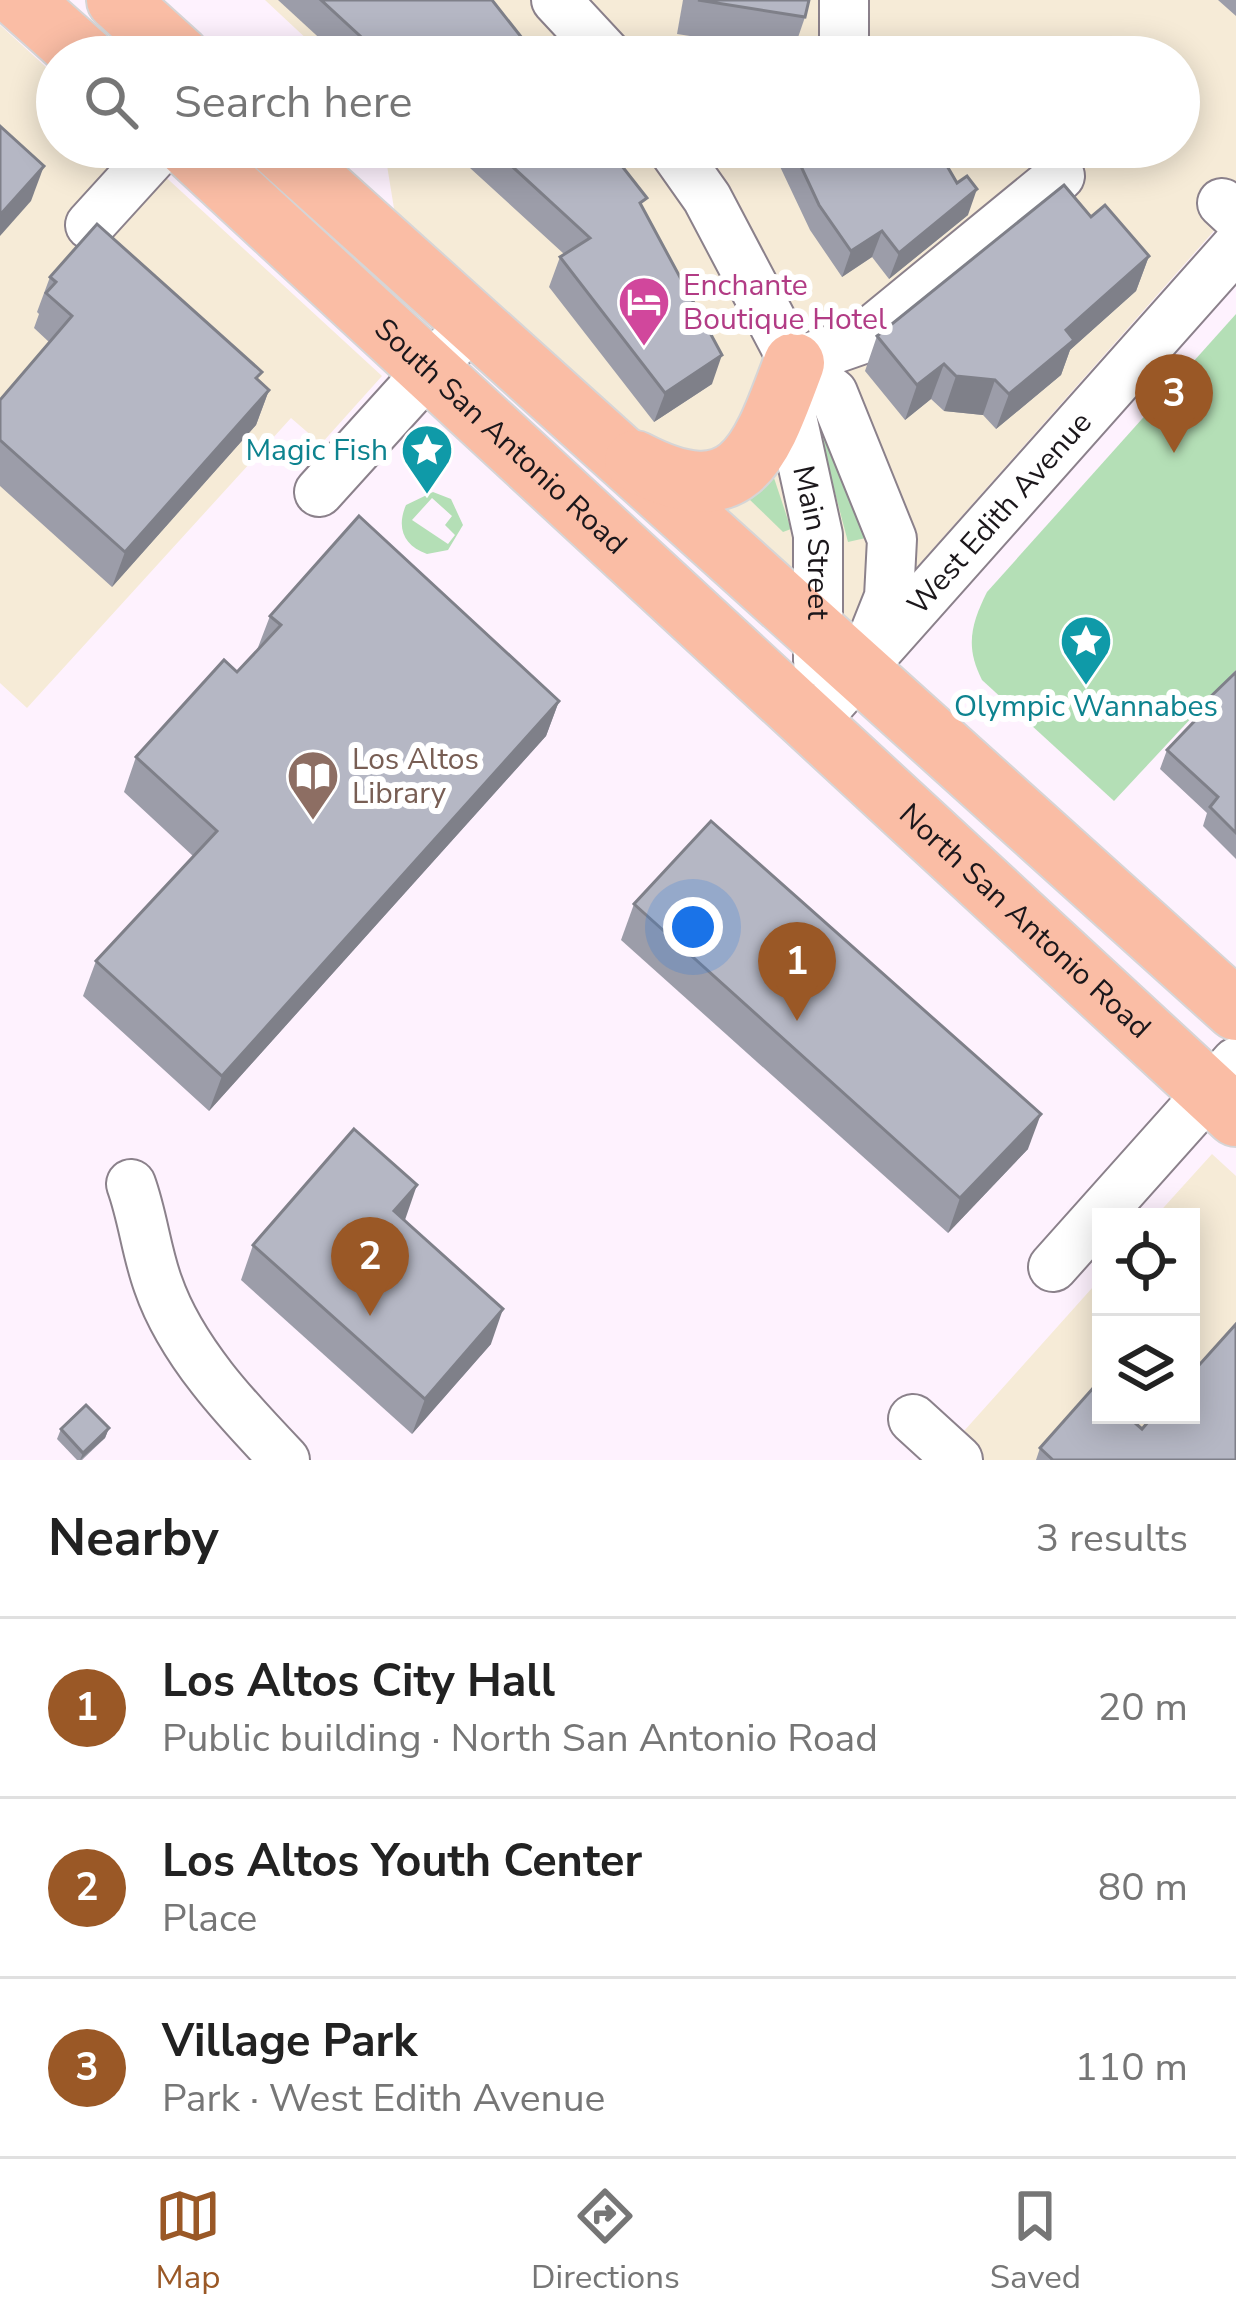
<!DOCTYPE html>
<html lang="en">
<head>
<meta charset="utf-8">
<style>
  :root { --surface:#fff; --page:#f6f6f6; --text:#222; --muted:#767676; --line:#e0e0e0; --accent:#9a5826 }
  body { margin:0; font-family:"Nunito Sans",sans-serif; background:var(--page); color:var(--text) }
  .controls { position:absolute; right:36px; bottom:36px; display:grid; overflow:hidden; border-radius:0px; box-shadow:0 6px 30px #0003 }
  .controls button { width:108px; height:108px; display:grid; place-items:center; padding:0; border:0; border-bottom:3px solid var(--line); background:var(--surface); color:var(--text); font:60px sans-serif }
  .you { position:absolute; left:693px; top:927px; width:42px; height:42px; margin:-30px; border:9px solid #fff; border-radius:50%; background:#1a73e8; box-shadow:0 0 0 18px #1a73e833 }
  .badge { display:grid; place-items:center; width:78px; height:78px; border-radius:50%; background:var(--accent); color:#fff; font-size:39px; font-weight:700 }
  .pin { position:absolute; translate:-50% -99px; filter:drop-shadow(0 3px 6px #0008) }
  .pin::after { content:''; position:absolute; top:63px; width:42px; height:36px; background:inherit; clip-path:polygon(0 0,100% 0,50% 100%) }
  .list { margin:0; padding:0; list-style:none }
  h2 { display:flex; justify-content:space-between; align-items:center; height:156px; margin:0; padding:0 48px; font-size:51px }
  h2 small { font-size:39px; font-weight:400; color:var(--muted) }
  .list li { display:grid; grid-template-columns:78px 1fr auto; gap:36px; align-items:center; box-sizing:border-box; height:180px; padding:0 48px; border-top:3px solid var(--line) }
  .list b { display:block; font-size:45px; white-space:nowrap }
  .list p { margin:0; font-size:39px; white-space:nowrap; color:var(--muted) }
  .list em { font-size:39px; font-style:normal; color:var(--muted) }
  .icon { flex:none; width:66px; height:66px; fill:none; stroke:currentColor; stroke-width:2; stroke-linecap:round; stroke-linejoin:round }
  .map { position:relative; flex:none; width:1236px; height:1460px; overflow:hidden }
  .search { position:absolute; background:var(--surface); box-shadow:0 6px 30px #0003; left:36px; right:36px; top:36px; height:132px; display:flex; align-items:center; gap:30px; box-sizing:border-box; padding:0 42px; border-radius:66px; color:var(--muted); font-size:45px }
  .sheet { height:696px; background:var(--surface) }
  nav { display:flex; justify-content:space-around; align-items:center; box-sizing:border-box; height:168px; border-top:3px solid var(--line); background:var(--surface); font-size:33px; color:var(--muted) }
  nav a { display:grid; justify-items:center; gap:6px }
  nav .on { color:var(--accent) }
  .map>svg:first-child { display:block }
  .commercial { fill:#f6ebd7 }
  .green { fill:#b4dfb6; fill-rule:evenodd }
  .lines { fill:none; stroke-linecap:round; stroke-linejoin:round }
  .minor-casing { stroke:#8b818b; stroke-width:52 }
  .major-casing { stroke:#d6d5d6; stroke-width:64 }
  .minor { stroke:#fff; stroke-width:48 }
  .major { stroke:#fabda5; stroke-width:60 }
  .wall { fill:#9c9da9 }
  .shaded-wall { fill:#7f8089 }
  .building { fill:#b5b7c4; stroke:#7f8089; stroke-width:3 }
  .labels { text-anchor:middle; dominant-baseline:central; stroke-width:12; stroke-linejoin:round; paint-order:stroke }
  .hotel-label { font-size:30px; fill:#b23c85; stroke:#fff; text-anchor:start }
  .street-label { font-size:30px; fill:#1b171b; stroke:#fff }
  .culture-label { font-size:30px; fill:#0d838f; stroke:#fff; text-anchor:end }
  .education-label { font-size:30px; fill:#785e54; stroke:#fff; text-anchor:start }
</style>
</head>
<body>
<div class="map">
<svg width="1236" height="1460" viewBox="0 0 1236 1460">
  <rect width="100%" height="100%" fill="#fef2fe"/>
  <g class="commercial">
    <path d="M265,0H1236V206L854,638L398,233L384,147H1179V57H326Z"/>
    <path d="M0,25L57,77V147H133L382,376L321,444L291,418L27,708L0,683Z"/>
    <path d="M1212,1154L1236,1176V1460H938L1101,1278V1415H1191V1217H1155Z"/>
  </g>
  <g class="green">
    <path d="M1236,314V670L1114,801L982,680C965,647 971,624 987,592Z"/>
    <path d="M810,398L870,537L848,542Z"/>
    <path d="M774,478L791,529L783,532L747,497Z"/>
    <path d="M433,492L451,499L463,525L448,550L427,554C404,546 396,528 406,505ZM432,498L452,516L445,525L455,535L448,544L412,520Z"/>
  </g>
  <g class="lines">
    <g class="minor-casing">
      <g id="minor">
        <path d="M556,0L609,57"/>
        <path d="M844,57V0"/>
        <path d="M671,147L707,198L794,363L833,393L892,539L889,597L869,647"/>
        <path d="M1222,203L1236,216"/>
        <path d="M90,225L161,147"/>
        <path d="M794,363L860,340L1060,176"/>
        <path id="s1" d="M794,374L792,417L818,535V661"/>
        <path d="M319,492L472,323"/>
        <path id="s2" d="M810,726L1236,247"/>
        <path d="M131,1184C143,1217 146,1251 158,1284C181,1351 237,1410 285,1460"/>
        <path d="M1053,1267L1236,1062"/>
        <path d="M913,1419L958,1460"/>
      </g>
    </g>
    <g class="major-casing">
      <g id="major">
        <path d="M21,0L85,57"/>
        <path d="M117,0L180,57"/>
        <path id="s3" d="M188,147L1236,1116"/>
        <path d="M278,147L1236,1010"/>
        <path d="M635,461C742,517 761,451 794,363"/>
      </g>
    </g>
    <use href="#minor" class="minor"/>
    <use href="#major" class="major"/>
  </g>
  <g class="wall">
    <path d="M278,0H492L537,57H340Z"/>
    <path d="M683,0H809L805,17L793,52L677,34Z"/>
    <path d="M1218,0H1236V16Z"/>
    <path d="M447,147H607L643,208L712,384L654,422L549,287L560,257L564,254Z"/>
    <path d="M760,147H936L968,215L889,279L872,257L842,277L810,230L775,156L767,157Z"/>
    <path d="M1091,217L1149,256L1136,291L1070,350L1061,375L996,429L983,415L944,411L931,399L905,420L865,371L877,336Z"/>
    <path d="M50,277L259,381L269,390L256,425L112,587L0,486V400L49,342L34,328L39,314L37,312Z"/>
    <path d="M270,616L559,701L546,736L209,1111L83,996L96,961L193,856L124,792L136,757L237,672L257,650Z"/>
    <path d="M1236,672V859L1203,826L1207,813L1160,769L1167,750L1198,717L1203,704Z"/>
    <path d="M634,904L1028,1149L948,1233L621,940Z"/>
    <path d="M404,1220L491,1344L412,1434L241,1280L253,1245Z"/>
    <path d="M109,1428L105,1438L82,1460H77L57,1439L61,1429Z"/>
    <path d="M1142,1429L1236,1460H1036L1040,1448Z"/>
  </g>
  <g class="shaded-wall">
    <path d="M770,147H778L775,156L767,157Z"/>
    <path d="M44,166L31,201L0,236V215Z"/>
    <path d="M977,189L968,215L889,279L899,253Z"/>
    <path d="M882,231L872,257L842,277L851,251Z"/>
    <path d="M1149,256L1136,291L1070,350L1061,375L996,429L1009,394L1066,330Z"/>
    <path d="M722,355L712,384L654,422L665,393Z"/>
    <path d="M944,364L931,399L905,420L917,385Z"/>
    <path d="M956,376L995,380L983,415L944,411Z"/>
    <path d="M269,390L256,425L112,587L125,552Z"/>
    <path d="M559,701L546,736L209,1111L222,1076Z"/>
    <path d="M1041,1114L1028,1149L948,1233L960,1198Z"/>
    <path d="M417,1185L405,1220L394,1211Z"/>
    <path d="M503,1309L491,1344L412,1434L425,1399Z"/>
    <path d="M109,1428L105,1438L80,1460L83,1453Z"/>
  </g>
  <g class="building">
    <path d="M321,0H492L537,57H383Z"/>
    <path d="M698,0H809L805,17Z"/>
    <path d="M915,53L920,57H895Z"/>
    <path d="M0,126L44,166L0,215Z"/>
    <path d="M491,147H607L647,198L640,203L722,355L665,393L560,257L590,238Z"/>
    <path d="M792,147H936L957,183L967,176L977,189L899,253L882,231L851,251L819,205Z"/>
    <path d="M1064,185L1091,217L1105,205L1149,256L1066,330L1074,340L1009,394L995,380L956,376L944,364L917,385L877,336Z"/>
    <path d="M97,224L262,372L256,378L269,390L125,552L0,440V400L72,316L46,293L56,282L50,277Z"/>
    <path d="M359,516L559,701L222,1076L96,961L217,831L136,757L224,660L237,672L281,625L270,616Z"/>
    <path d="M1236,672V833L1210,807L1218,797L1167,750L1207,708L1203,704Z"/>
    <path d="M711,821L1041,1114L960,1198L634,904Z"/>
    <path d="M354,1129L417,1185L394,1211L503,1309L425,1399L253,1245Z"/>
    <path d="M1236,1324V1460H1053L1040,1448L1094,1387L1101,1393V1415H1126L1142,1429L1154,1415H1191V1374Z"/>
    <path d="M86,1405L109,1428L83,1453L61,1429Z"/>
  </g>
  <defs>
    <g id="hotel-pin" transform="scale(2.7)"><path d="M0 17L-7.5 6A9.5 9.5 0 1 1 7.5 6Z" fill="#d1479c" stroke="#fff"/><path d="M-6-4.5h1.5V1H6V5H4.5V3h-9V5H-6ZM-4 0a1.8 1.8 0 1 1 3.6 0ZM.5 0V-2.5h3Q6-2.5 6 0Z" fill="#fff"/></g>
    <g id="sight-pin" transform="scale(2.7)"><path d="M0 17L-7.5 6A9.5 9.5 0 1 1 7.5 6Z" fill="#0f9aa8" stroke="#fff"/><path d="M0-6L1.8-2.2L6-1.7L2.9 1.2L3.7 5.4L0 3.3L-3.7 5.4L-2.9 1.2L-6-1.7L-1.8-2.2Z" fill="#fff"/></g>
    <g id="library-pin" transform="scale(2.7)"><path d="M0 17L-7.5 6A9.5 9.5 0 1 1 7.5 6Z" fill="#8d6e63" stroke="#fff"/><path d="M-6-4Q-3-5.5-.7-3.5V5Q-3 3-6 4ZM6-4Q3-5.5 .7-3.5V5Q3 3 6 4Z" fill="#fff"/></g>
  </defs>
  <g fill-rule="evenodd">
    <use href="#hotel-pin" x="644" y="302"/>
    <use href="#sight-pin" x="427" y="450"/>
    <use href="#sight-pin" x="1086" y="641"/>
    <use href="#library-pin" x="313" y="776"/>
  </g>
  <g class="labels">
    <g class="hotel-label">
      <text x="683" y="285">Enchante<tspan x="683" dy="34">Boutique Hotel</tspan></text>
    </g>
    <g class="street-label">
      <text stroke="none"><textPath href="#s3" startOffset="426">South San Antonio Road</textPath></text>
      <text stroke="none"><textPath href="#s2" startOffset="285">West Edith Avenue</textPath></text>
      <text stroke="none"><textPath href="#s1" startOffset="171">Main Street</textPath></text>
      <text stroke="none"><textPath href="#s3" startOffset="1140">North San Antonio Road</textPath></text>
    </g>
    <g class="culture-label">
      <text x="388" y="450">Magic Fish</text>
      <text x="1086" y="706" text-anchor="middle">Olympic Wannabes</text>
    </g>
    <g class="education-label">
      <text x="352" y="759">Los Altos<tspan x="352" dy="34">Library</tspan></text>
    </g>
  </g>
</svg>
<div class="controls">
<button><svg class="icon" aria-label="locate" viewBox="0 0 24 24"><circle cx="12" cy="12" r="6"/><path d="M12 2v4M12 18v4M2 12h4M18 12h4"/></svg></button>
<button><svg class="icon" aria-label="layers" viewBox="0 0 24 24"><path d="M12 4l9 5-9 5-9-5zM3 14l9 5 9-5"/></svg></button>
</div>
<div class="you"></div>
<div class="pin badge" style="left:797px;top:1021px">1</div>
<div class="pin badge" style="left:370px;top:1316px">2</div>
<div class="pin badge" style="left:1174px;top:453px">3</div>
<div class="search"><svg class="icon" aria-label="search" viewBox="0 0 24 24"><circle cx="10" cy="10" r="6"/><path d="M15 15l6 6"/></svg>Search here</div>
</div>
<section class="sheet">
<h2>Nearby<small>3 results</small></h2>
<ul class="list">
<li><span class="badge">1</span><div><b>Los Altos City Hall</b><p>Public building · North San Antonio Road</p></div><em>20 m</em></li>
<li><span class="badge">2</span><div><b>Los Altos Youth Center</b><p>Place</p></div><em>80 m</em></li>
<li><span class="badge">3</span><div><b>Village Park</b><p>Park · West Edith Avenue</p></div><em>110 m</em></li>
</ul>
</section>
<nav>
<a class="on"><svg class="icon" aria-label="map" viewBox="0 0 24 24"><path d="M3 6l6-2 6 2 6-2v14l-6 2-6-2-6 2zM9 4v14M15 6v14"/></svg>Map</a>
<a><svg class="icon" aria-label="directions" viewBox="0 0 24 24"><path d="M12 3l9 9-9 9-9-9zM9 14v-3h6M13 9l2 2-2 2"/></svg>Directions</a>
<a><svg class="icon" aria-label="saved" viewBox="0 0 24 24"><path d="M7 4h10v16l-5-4-5 4z"/></svg>Saved</a>
</nav>
</body>
</html>
